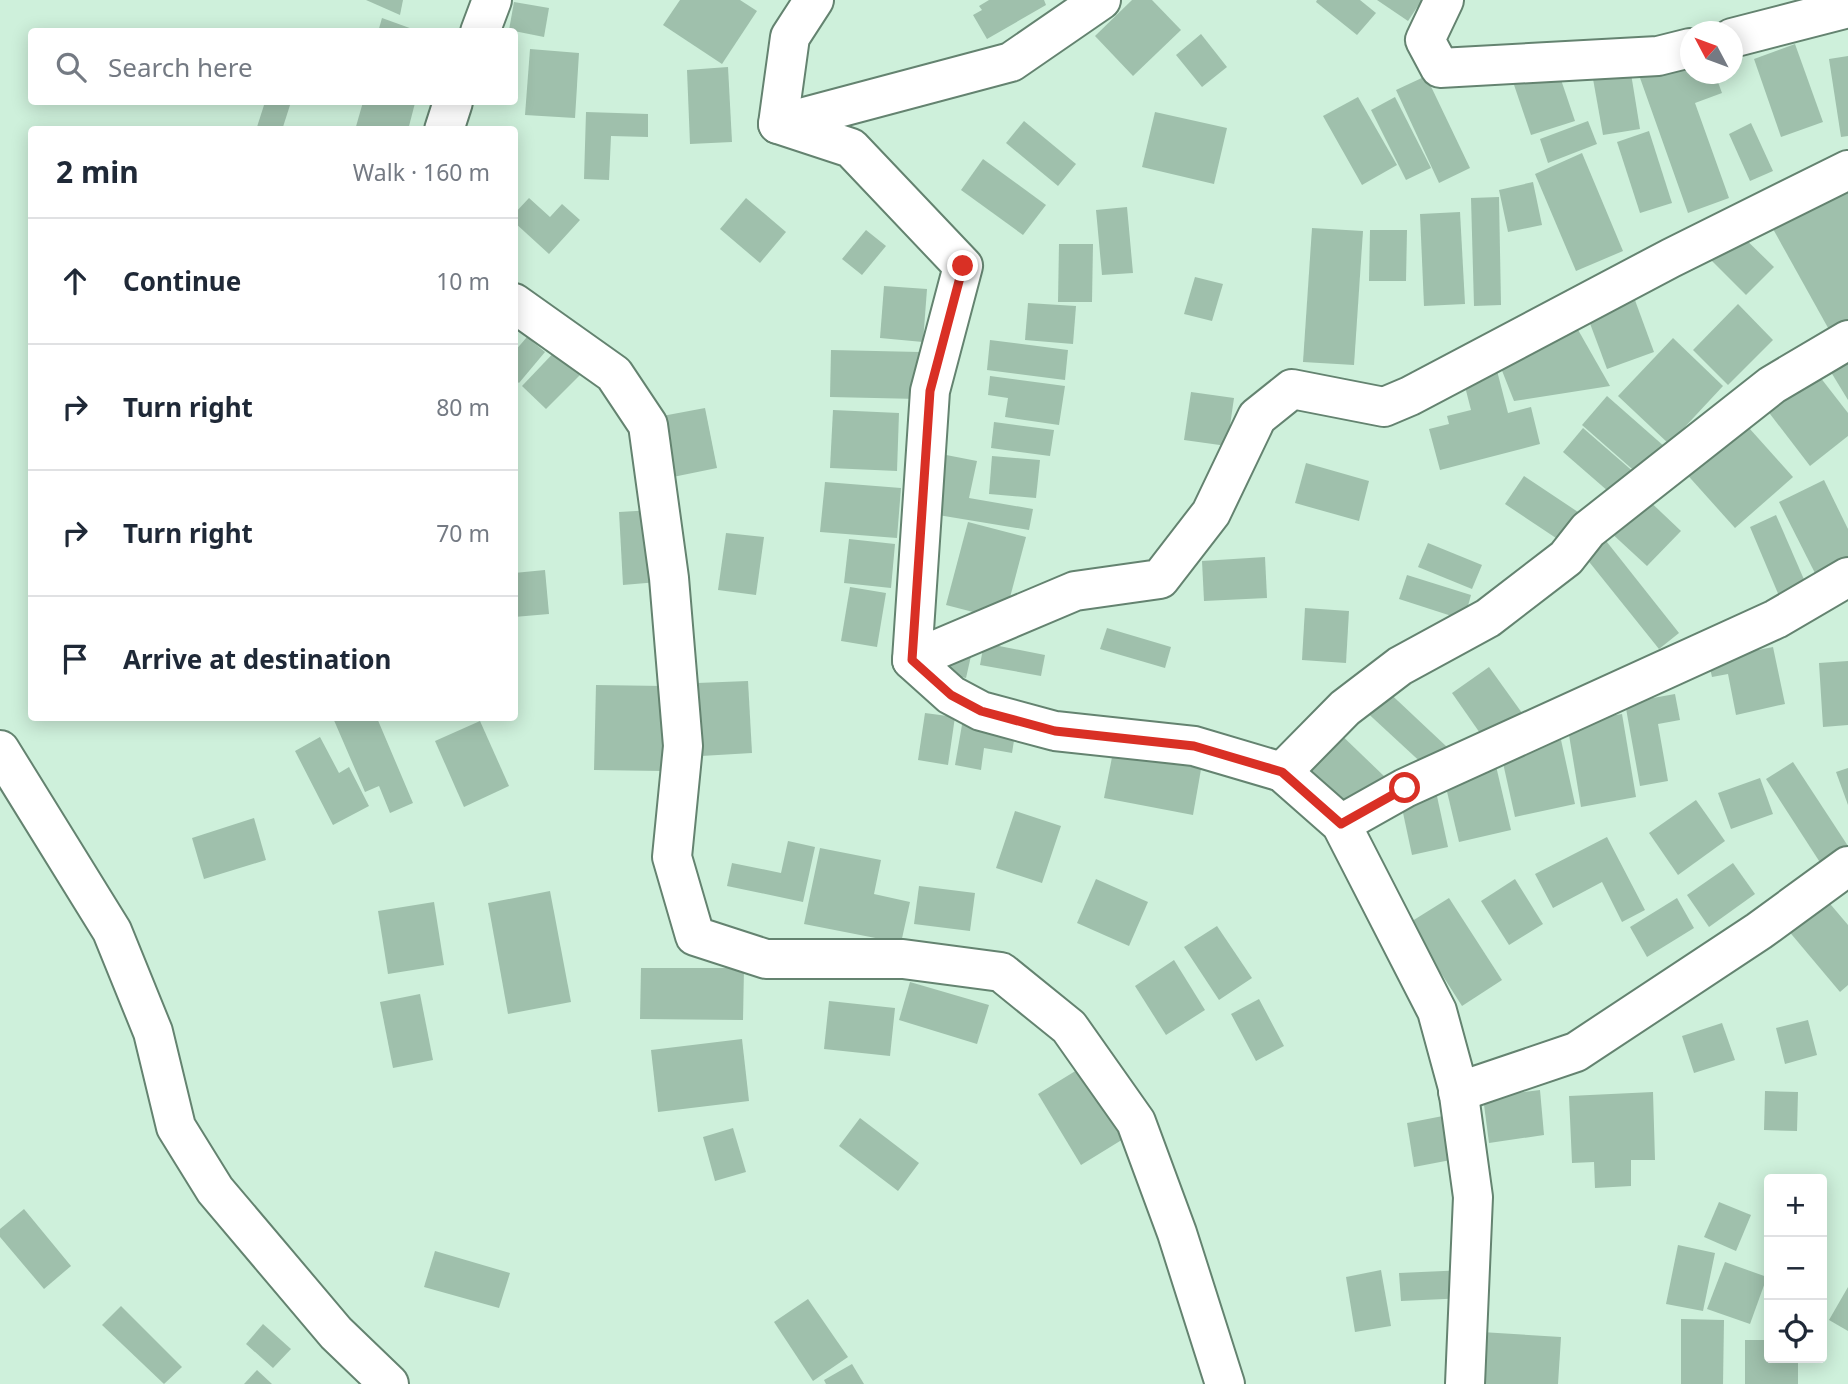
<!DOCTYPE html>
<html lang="en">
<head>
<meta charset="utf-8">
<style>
  :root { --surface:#fff; --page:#f2f2f3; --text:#1f2937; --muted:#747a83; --line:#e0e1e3 }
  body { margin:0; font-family:"Noto Sans",sans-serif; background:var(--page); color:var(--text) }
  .controls { position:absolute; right:21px; bottom:21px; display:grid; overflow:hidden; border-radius:7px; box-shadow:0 4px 18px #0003 }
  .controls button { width:63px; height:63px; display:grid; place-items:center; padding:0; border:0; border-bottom:2px solid var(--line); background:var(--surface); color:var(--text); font:35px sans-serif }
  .compass { position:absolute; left:1680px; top:21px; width:63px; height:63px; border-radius:50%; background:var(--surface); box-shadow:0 4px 18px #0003; rotate:311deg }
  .stop { position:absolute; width:21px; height:21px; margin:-16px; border:5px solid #d93025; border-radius:50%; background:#fff }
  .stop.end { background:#d93025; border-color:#fff; box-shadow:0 2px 7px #0008 }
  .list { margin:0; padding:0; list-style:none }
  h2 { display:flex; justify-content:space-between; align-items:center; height:91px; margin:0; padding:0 28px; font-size:30px }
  h2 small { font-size:23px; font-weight:400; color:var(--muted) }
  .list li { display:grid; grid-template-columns:46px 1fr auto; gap:21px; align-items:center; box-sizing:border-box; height:126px; padding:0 28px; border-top:2px solid var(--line) }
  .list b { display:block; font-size:26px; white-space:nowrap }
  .list em { font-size:23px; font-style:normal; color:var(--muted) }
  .icon { flex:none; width:38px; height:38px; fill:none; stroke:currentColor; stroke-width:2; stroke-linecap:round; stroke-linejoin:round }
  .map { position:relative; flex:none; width:1848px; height:1384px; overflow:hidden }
  .search { position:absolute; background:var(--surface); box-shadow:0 4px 18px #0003; left:28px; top:28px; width:490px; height:77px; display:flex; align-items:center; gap:18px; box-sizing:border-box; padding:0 24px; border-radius:7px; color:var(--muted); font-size:26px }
  .panel { position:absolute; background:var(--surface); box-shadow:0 4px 18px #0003; left:28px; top:126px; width:490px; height:595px; border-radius:7px }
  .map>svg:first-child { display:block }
  .building { fill:#9fc0ac }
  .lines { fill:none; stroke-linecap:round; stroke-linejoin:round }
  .street-casing { stroke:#648370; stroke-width:42 }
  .street { stroke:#fff; stroke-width:38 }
  .route { stroke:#d93025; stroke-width:9 }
</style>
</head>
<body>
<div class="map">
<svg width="1848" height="1384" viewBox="0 0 1848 1384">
  <rect width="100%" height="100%" fill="#cef0db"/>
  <g class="building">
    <path d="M366,0H403L400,15Z"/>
    <path d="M680,0H740L757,11L722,64L663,25Z"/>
    <path d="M989,0H1044L1046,5L987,39L973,15L982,10L979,6Z"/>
    <path d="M1132,0H1152L1181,30L1133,76L1095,36Z"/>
    <path d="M1317,0H1360L1376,13L1357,35L1316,2Z"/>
    <path d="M1377,0H1422L1408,21Z"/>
    <path d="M514,2L549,8L544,37L509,30Z"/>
    <path d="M382,18L418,31V32H378Z"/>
    <path d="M1201,34L1227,67L1202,87L1176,55Z"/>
    <path d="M1690,41V74H1715L1722,93L1695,103L1729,198L1688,213L1634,61Z"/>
    <path d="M1795,44L1823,122L1781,137L1754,59Z"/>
    <path d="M530,49L579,53L575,118L525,115Z"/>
    <path d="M1628,55L1640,129L1603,135L1590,62Z"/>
    <path d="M1848,56V136L1841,137L1829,59Z"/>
    <path d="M1554,59L1575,121L1531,135L1510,73Z"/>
    <path d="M728,67L732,142L690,144L687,70Z"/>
    <path d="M1426,76L1470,168L1439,183L1396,90Z"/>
    <path d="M1358,97L1397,165L1362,185L1323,116Z"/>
    <path d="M1395,97L1431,168L1406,180L1371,110Z"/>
    <path d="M265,102H291L282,130H256Z"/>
    <path d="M363,102L415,103L408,130H355Z"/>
    <path d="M586,112L648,114V137L611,136L609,180L584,179Z"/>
    <path d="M1155,112L1227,128L1214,184L1142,167Z"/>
    <path d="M1024,121L1076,164L1058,186L1006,143Z"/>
    <path d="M1588,121L1597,144L1548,163L1540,139Z"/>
    <path d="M1751,123L1773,171L1750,181L1729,134Z"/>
    <path d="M1649,131L1672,203L1640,213L1617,142Z"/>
    <path d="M1582,153L1623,251L1576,271L1535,174Z"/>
    <path d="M983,159L1046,205L1023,235L961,190Z"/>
    <path d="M1533,182L1542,225L1508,232L1499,190Z"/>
    <path d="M1848,191V327L1832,335L1768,220Z"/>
    <path d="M1499,197L1501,305L1474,306L1471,198Z"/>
    <path d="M529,198L550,217L562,204L580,220L549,254L514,222V214Z"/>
    <path d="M746,198L786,232L760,263L720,229Z"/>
    <path d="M1127,207L1133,273L1102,275L1096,210Z"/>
    <path d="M1460,212L1465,304L1424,306L1420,214Z"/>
    <path d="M1312,228L1363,231L1354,365L1303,362Z"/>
    <path d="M1734,228L1774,267L1746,295L1707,256Z"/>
    <path d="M866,230L886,246L862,275L842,259Z"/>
    <path d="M1370,230H1407L1406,281H1369Z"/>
    <path d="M1059,244H1093L1092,302H1058Z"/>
    <path d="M1195,277L1223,284L1212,321L1184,314Z"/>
    <path d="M884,286L927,289L923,342L880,338Z"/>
    <path d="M1632,292L1654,352L1607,369L1585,310Z"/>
    <path d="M1028,303L1076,306L1073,344L1025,340Z"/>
    <path d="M1738,304L1773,340L1728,385L1693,350Z"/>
    <path d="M1573,321L1610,386L1514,401L1497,358Z"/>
    <path d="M527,337L545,352L519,383L514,379V352Z"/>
    <path d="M1673,338L1723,386L1669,444L1618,396Z"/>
    <path d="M990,340L1068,350L1065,380L987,370Z"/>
    <path d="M562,344L587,368L546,409L522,386Z"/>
    <path d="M1848,344V400L1823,359Z"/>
    <path d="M831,350L920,352L919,399L830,397Z"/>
    <path d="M1806,359L1848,413V436L1810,466L1757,397Z"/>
    <path d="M1495,363L1508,413L1531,407L1540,444L1440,470L1429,429L1449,424L1447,416L1471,410L1461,371Z"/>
    <path d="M990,376L1065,386L1059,425L1005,417L1008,398L988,395Z"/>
    <path d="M1191,392L1234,398L1227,446L1184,440Z"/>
    <path d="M1607,396L1665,447L1639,475L1582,425Z"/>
    <path d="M705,408L717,468L668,478L657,417Z"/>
    <path d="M833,410L899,413L897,471L830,468Z"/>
    <path d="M1741,419L1793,477L1735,528L1683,470Z"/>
    <path d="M994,422L1054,430L1050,456L991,448Z"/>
    <path d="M1583,428L1644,481L1624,505L1563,452Z"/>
    <path d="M936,453L977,461L969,498L1033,509L1029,530L926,513Z"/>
    <path d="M992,456L1040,460L1036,498L989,494Z"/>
    <path d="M1306,463L1369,481L1359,521L1295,503Z"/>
    <path d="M1524,476L1587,518L1568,546L1505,504Z"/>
    <path d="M1824,480L1848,529V566L1819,581L1779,502Z"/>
    <path d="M825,482L901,488L897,538L820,532Z"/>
    <path d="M1642,494L1681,531L1647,566L1608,530Z"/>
    <path d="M653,510L658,582L623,585L619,512Z"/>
    <path d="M1776,515L1809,591L1782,603L1750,527Z"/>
    <path d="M968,522L1026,537L1004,620L946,605Z"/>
    <path d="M1599,532L1679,633L1659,649L1578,548Z"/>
    <path d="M726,533L764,537L756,595L718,590Z"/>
    <path d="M849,539L895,544L891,588L844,583Z"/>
    <path d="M1428,543L1482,565L1472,589L1418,567Z"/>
    <path d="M1265,557L1267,598L1204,601L1202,561Z"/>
    <path d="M545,570L549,614L514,617V573Z"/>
    <path d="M1407,575L1471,595L1464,620L1399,599Z"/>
    <path d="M850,587L886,593L877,647L841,641Z"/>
    <path d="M1305,608L1349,611L1346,663L1302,660Z"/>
    <path d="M1107,628L1171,647L1165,668L1100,649Z"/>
    <path d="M984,643L1045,655L1041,676L980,665Z"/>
    <path d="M1773,647L1785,704L1736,715L1728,674L1712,677L1708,660Z"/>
    <path d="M951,652L971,656L966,678L946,674Z"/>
    <path d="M1848,661V725L1823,727L1819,663Z"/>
    <path d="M1489,667L1527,720L1489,746L1452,693Z"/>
    <path d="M748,681L752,753L701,756L697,683Z"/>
    <path d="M596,685L664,686L662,771L594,770Z"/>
    <path d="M1381,685L1447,747L1427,768L1361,707Z"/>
    <path d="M1675,694L1680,720L1658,724L1668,781L1640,786L1625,703Z"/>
    <path d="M925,713L955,717L948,765L918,760Z"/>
    <path d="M1622,714L1636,797L1581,807L1567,723Z"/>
    <path d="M333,718H377L413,803L390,813L379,786L365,792Z"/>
    <path d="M963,719L1016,728L1012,753L984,748L981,770L955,765Z"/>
    <path d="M480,721L509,786L464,807L435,741Z"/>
    <path d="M1333,727L1386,778L1353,812L1300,762Z"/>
    <path d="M320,737L339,773L349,767L369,806L333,825L295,751Z"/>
    <path d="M1561,740L1575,804L1515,817L1501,754Z"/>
    <path d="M1115,742L1203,758L1193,815L1104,798Z"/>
    <path d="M1793,762L1848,846V851L1823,867L1766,779Z"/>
    <path d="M1496,766L1511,830L1459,842L1444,779Z"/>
    <path d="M1848,768V805L1836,772Z"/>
    <path d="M1760,778L1773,814L1731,829L1718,793Z"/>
    <path d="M1435,787L1448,847L1412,855L1399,794Z"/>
    <path d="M1696,800L1725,841L1678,875L1649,833Z"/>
    <path d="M1015,811L1061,826L1042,883L996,868Z"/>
    <path d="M254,818L266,860L204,879L192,838Z"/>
    <path d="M1607,837L1645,910L1622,922L1602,882L1553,908L1535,874Z"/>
    <path d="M788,841L815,847L803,902L727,886L732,863L781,873Z"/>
    <path d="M820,848L881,860L874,894L910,902L901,943L804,924Z"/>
    <path d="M1733,863L1755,894L1709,927L1687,895Z"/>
    <path d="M1096,879L1148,902L1129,946L1077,923Z"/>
    <path d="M1515,879L1543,924L1509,945L1481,901Z"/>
    <path d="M919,886L975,893L970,931L914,924Z"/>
    <path d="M550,891L571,1002L508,1014L488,903Z"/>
    <path d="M1820,892L1848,925V985L1840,992L1782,923Z"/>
    <path d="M1449,898L1502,980L1462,1006L1409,923Z"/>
    <path d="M1677,898L1694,928L1647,957L1630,927Z"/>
    <path d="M434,902L444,965L388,974L378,911Z"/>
    <path d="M1217,926L1252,978L1219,1000L1184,947Z"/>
    <path d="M1174,960L1205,1010L1166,1035L1135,986Z"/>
    <path d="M641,968H744L743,1020L640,1019Z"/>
    <path d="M910,982L989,1005L977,1044L899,1020Z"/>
    <path d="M420,994L433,1060L393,1068L380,1002Z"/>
    <path d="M1259,999L1284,1046L1256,1061L1231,1014Z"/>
    <path d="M829,1001L895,1008L890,1056L824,1049Z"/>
    <path d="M1808,1020L1817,1055L1785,1064L1776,1028Z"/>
    <path d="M1722,1023L1735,1060L1694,1073L1682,1036Z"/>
    <path d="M742,1039L749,1101L658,1112L651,1050Z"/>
    <path d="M1090,1062L1133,1133L1081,1165L1038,1094Z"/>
    <path d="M1540,1090L1544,1135L1489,1143L1483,1097Z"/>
    <path d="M1765,1091L1798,1092L1797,1131L1764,1130Z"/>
    <path d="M1653,1092L1655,1160H1631V1186L1595,1188L1594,1162L1572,1163L1569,1096Z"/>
    <path d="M1448,1115L1456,1159L1414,1167L1407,1123Z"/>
    <path d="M860,1118L919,1163L898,1191L839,1146Z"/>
    <path d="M733,1128L746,1172L715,1181L703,1137Z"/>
    <path d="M1719,1202L1751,1215L1736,1251L1704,1237Z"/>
    <path d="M24,1209L71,1266L44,1289L0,1237V1229Z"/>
    <path d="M1678,1245L1715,1253L1703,1311L1666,1304Z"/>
    <path d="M435,1251L510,1273L499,1308L424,1287Z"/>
    <path d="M1725,1262L1767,1277L1750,1324L1707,1309Z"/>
    <path d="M1381,1270L1391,1326L1355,1332L1346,1277Z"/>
    <path d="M1466,1270V1298L1401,1301L1399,1273Z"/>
    <path d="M1848,1287V1331L1829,1320Z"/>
    <path d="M808,1299L848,1357L813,1381L774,1322Z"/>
    <path d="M121,1306L182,1367L164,1384L102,1325Z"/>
    <path d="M1681,1319L1724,1320L1723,1384H1681Z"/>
    <path d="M263,1324L291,1349L273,1368L246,1344Z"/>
    <path d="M1465,1331L1561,1337L1558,1384H1461Z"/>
    <path d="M1745,1340H1769V1358H1798V1384H1745Z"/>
    <path d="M852,1364L864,1384H826L824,1380Z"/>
    <path d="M257,1370L272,1384H244Z"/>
  </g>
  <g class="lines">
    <g class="street-casing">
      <g id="street">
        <path d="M814,0L790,37L778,124L851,148L963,266L930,391L912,660L951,695L981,711L1055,731L1194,746L1282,772L1341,824L1437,1011L1458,1088L1473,1197L1465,1384"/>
        <path d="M1444,0L1425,40L1440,68L1658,56L1690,48"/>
        <path d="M480,32L492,0"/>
        <path d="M1732,38L1848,8"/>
        <path d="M778,124L1011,62L1101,0"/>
        <path d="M444,130L453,102"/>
        <path d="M514,303L614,374L648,425L669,578L683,746L672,857L695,936L766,959H903L1001,972L1069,1027L1136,1122L1177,1233L1225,1384"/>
        <path d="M912,660L1075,591L1160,579L1211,513L1257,417L1292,389L1384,407L1410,396L1671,258L1848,170"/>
        <path d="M0,750L112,931L153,1032L176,1127L215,1190L336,1333L389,1384"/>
        <path d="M1282,772L1345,708L1400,666L1488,618L1566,558L1588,530L1772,385L1848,340"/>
        <path d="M1341,824L1405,788L1776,619L1848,577"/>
        <path d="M1458,1092L1576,1052L1759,931L1848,866"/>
      </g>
    </g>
    <use href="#street" class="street"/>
  </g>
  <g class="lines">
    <path class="route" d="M963,266L930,391L912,660L951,695L981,711L1055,731L1194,746L1282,772L1341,824L1405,788"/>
  </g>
</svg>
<div class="controls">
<button>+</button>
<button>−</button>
<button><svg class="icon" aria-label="locate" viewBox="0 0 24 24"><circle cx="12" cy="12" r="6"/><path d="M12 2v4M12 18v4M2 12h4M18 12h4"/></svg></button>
</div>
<svg class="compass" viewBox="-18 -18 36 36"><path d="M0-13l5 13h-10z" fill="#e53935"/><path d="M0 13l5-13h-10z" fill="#747a83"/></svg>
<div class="stop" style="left:1405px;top:788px"></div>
<div class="stop end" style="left:963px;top:266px"></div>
<div class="search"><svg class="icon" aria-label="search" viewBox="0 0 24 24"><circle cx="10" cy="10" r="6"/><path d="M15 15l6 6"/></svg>Search here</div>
<section class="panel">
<h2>2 min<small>Walk · 160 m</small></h2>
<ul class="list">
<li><svg class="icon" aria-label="ahead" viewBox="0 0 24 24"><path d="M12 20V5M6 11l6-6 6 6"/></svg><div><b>Continue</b></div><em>10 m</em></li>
<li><svg class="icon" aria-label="right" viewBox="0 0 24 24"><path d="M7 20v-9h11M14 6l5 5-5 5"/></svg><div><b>Turn right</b></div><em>80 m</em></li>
<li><svg class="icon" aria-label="right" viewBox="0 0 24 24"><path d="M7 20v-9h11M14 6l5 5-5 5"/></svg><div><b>Turn right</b></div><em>70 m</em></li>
<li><svg class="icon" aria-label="arrive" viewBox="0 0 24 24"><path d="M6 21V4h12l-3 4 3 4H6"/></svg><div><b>Arrive at destination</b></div></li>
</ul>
</section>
</div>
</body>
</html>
